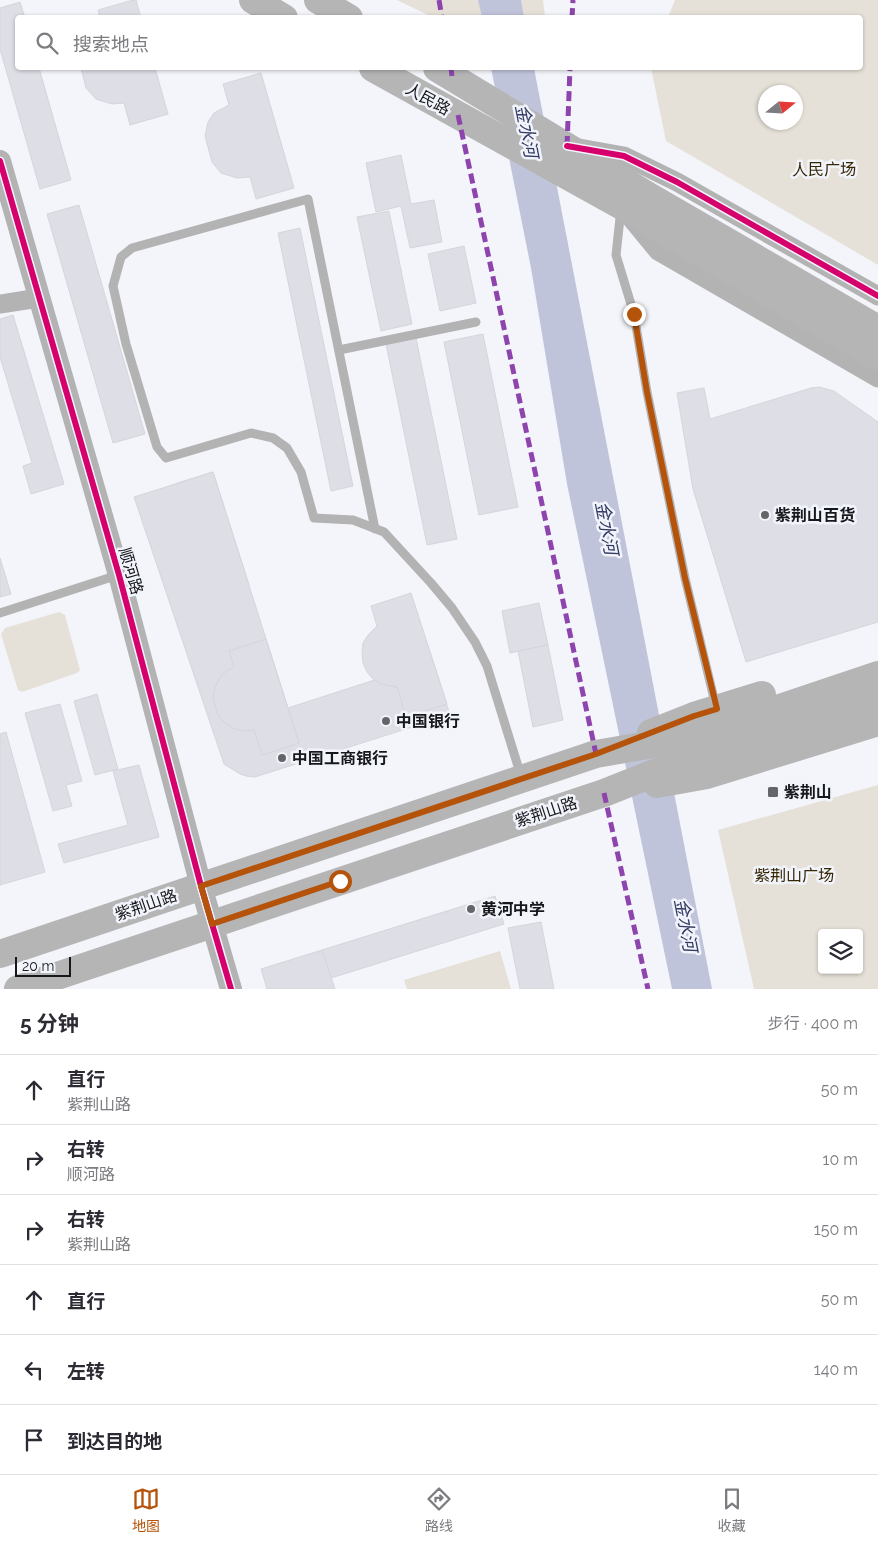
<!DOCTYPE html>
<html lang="zh">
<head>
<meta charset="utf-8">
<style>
  :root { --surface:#fff; --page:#f7f7f7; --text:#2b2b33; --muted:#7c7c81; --line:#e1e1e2; --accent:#b45309 }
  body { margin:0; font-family:Raleway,"Noto Sans SC",sans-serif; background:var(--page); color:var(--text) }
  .controls { position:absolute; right:15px; bottom:15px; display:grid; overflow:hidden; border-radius:5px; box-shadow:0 1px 4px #0004 }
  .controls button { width:45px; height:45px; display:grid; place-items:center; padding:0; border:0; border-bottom:1px solid var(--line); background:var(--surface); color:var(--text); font:25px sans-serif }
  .compass { position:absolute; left:758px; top:85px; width:45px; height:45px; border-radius:50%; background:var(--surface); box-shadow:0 1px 4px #0004; rotate:72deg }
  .scale { position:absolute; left:15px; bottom:12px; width:56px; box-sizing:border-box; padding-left:5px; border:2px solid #17181b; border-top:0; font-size:14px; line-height:18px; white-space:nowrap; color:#17181b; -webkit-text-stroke:4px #f2f4fc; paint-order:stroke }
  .stop { position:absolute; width:15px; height:15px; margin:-11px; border:4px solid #b45309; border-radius:50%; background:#fff }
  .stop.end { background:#b45309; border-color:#fff; box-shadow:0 1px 5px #0008 }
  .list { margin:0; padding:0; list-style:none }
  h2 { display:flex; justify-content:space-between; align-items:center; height:65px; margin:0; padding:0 20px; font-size:21px }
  h2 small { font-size:16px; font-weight:400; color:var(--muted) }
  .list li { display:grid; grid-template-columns:32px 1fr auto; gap:15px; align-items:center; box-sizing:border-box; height:70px; padding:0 20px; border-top:1px solid var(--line) }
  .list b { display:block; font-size:19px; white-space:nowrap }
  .list p { margin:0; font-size:16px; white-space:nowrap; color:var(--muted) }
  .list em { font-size:16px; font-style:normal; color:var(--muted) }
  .icon { flex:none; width:28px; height:28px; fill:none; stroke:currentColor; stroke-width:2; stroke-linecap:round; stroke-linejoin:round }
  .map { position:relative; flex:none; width:878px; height:989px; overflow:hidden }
  .search { position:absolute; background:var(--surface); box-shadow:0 1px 4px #0004; left:15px; right:15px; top:15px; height:55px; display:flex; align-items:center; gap:12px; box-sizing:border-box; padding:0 18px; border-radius:5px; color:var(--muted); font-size:19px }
  .sheet { height:485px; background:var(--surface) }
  nav { display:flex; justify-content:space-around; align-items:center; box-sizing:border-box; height:70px; border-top:1px solid var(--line); background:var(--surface); font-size:14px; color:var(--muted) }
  nav a { display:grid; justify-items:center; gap:2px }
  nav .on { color:var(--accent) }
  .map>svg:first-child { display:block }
  .green { fill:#e6e1d8; fill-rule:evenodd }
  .water { fill:#c0c4da }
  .building { fill:#dddee6; stroke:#d5d6da }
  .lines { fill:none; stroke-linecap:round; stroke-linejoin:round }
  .service { stroke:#b3b3b3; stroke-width:9 }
  .minor { stroke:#b3b3b3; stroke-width:19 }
  .tertiary { stroke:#b3b3b3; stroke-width:22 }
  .primary { stroke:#b5b5b6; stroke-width:28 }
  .quiet { stroke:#8e44ad; stroke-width:5; stroke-dasharray:10 5; stroke-linecap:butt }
  .cycleway-casing { stroke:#f2f4fc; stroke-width:9 }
  .cycleway { stroke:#d6006c; stroke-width:6 }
  .route { stroke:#b45309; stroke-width:6 }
  .poi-dot { fill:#646569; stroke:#f2f4fc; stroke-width:2 }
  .labels { text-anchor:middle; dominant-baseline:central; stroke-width:5; stroke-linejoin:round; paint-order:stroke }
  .street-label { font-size:16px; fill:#17181b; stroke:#f2f4fc }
  .park-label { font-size:16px; fill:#382802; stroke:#f2f4fc }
  .poi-label { font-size:16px; font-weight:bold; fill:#17181b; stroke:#f2f4fc; text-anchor:start }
  .water-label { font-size:18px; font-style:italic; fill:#343b64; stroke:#f2f4fc }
</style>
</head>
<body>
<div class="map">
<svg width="878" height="989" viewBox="0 0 878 989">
  <rect width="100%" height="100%" fill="#f4f5fa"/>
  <g class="green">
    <path d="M397,0H543L545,17H432Z"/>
    <path d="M675,0H878V265L666,141L651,68H860V18L668,17ZM766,92H796V122H766Z"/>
    <path d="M59,612L65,615L80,670L77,673L22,692L18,690L1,634L5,628Z"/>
    <path d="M878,785V989H754L718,830ZM822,933H859V970H822Z"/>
    <path d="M500,951L511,989H407L404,980Z"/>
  </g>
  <g class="water">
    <path d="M478,0H521L524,17H482Z"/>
    <path d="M491,68H534L712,989H672L567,484L531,268Z"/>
  </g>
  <g class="building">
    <path d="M133,0H136L141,18H100L98,10Z"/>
    <path d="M20,2L25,18H18V68H39L71,180L40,189L0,49V8Z"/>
    <path d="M81,68H155L168,114L130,125L124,103L112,104L96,99L86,88Z"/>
    <path d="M261,73L294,188L256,199L250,177L237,178L221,173L212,162L205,136L208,122L214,113L229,105L223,84Z"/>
    <path d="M401,155L411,204L434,200L442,242L410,248L401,206L376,212L366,163Z"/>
    <path d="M79,205L145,434L113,443L47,214Z"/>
    <path d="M389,211L412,324L381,331L357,217Z"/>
    <path d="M300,228L353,486L331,491L278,233Z"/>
    <path d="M464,246L476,303L440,311L428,254Z"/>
    <path d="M13,315L64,484L31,494L23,466L32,463L0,357V319Z"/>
    <path d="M483,334L518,507L479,515L444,342Z"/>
    <path d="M416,338L457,539L427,545L386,344Z"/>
    <path d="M819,387L834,391L878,422V622L746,662L693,489L677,393L704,388L710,419L811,388Z"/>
    <path d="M213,472L249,585L211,597L200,564L192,565L182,562L174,557L168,549L164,540L163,531L165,521L169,512L181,503L175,484Z"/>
    <path d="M213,472L288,708L433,661L450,715L255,777L246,776L240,774L224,764L134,497Z"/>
    <path d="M0,558L11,594L0,597Z"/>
    <path d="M411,593L447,704L406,717L397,687L381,684L373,679L367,672L363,663L362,653L363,643L368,635L377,626L371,606Z"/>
    <path d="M539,603L548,645L510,653L502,611Z"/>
    <path d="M266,639L299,743L262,755L254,730L243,731L233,728L225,723L218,715L215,706L213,697L215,687L220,678L226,671L234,667L229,651Z"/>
    <path d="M548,645L563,720L533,727L518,651Z"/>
    <path d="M97,694L118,769L95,775L74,701Z"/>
    <path d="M60,704L82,781L66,785L72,806L53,811L25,713Z"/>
    <path d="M6,732L45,872L0,885V734Z"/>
    <path d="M139,765L159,837L64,863L58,844L128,825L113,771Z"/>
    <path d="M495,896L504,924L331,978L322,950Z"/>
    <path d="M541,922L554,989H520L508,928Z"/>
    <path d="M322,950L335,989H267L261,969Z"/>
  </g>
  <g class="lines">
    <g class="service">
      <path d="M621,209L616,255L634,314L647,392L685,578L716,707"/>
      <path d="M339,350L476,322"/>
      <path d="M375,529L308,199L132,248L121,257L113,286L126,344L157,447L166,458L251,433L273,438L287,448L301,472L314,518L353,520L384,532L431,583L452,608L475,642L487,666L521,776"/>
      <path d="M0,613L118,575"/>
    </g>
    <g class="minor">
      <path d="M579,148L624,156L677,182L878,296"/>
      <path d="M630,217L658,251L878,378"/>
      <path d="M0,304L39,298"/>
    </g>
    <path class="tertiary" d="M0,161L119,575L201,886L231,989"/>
    <g class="primary">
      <path d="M253,0L284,18"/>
      <path d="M318,0L349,18"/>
      <path d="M373,68L622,206L878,357"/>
      <path d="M437,68L650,197L878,329"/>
      <path d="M651,733L694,716L762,695"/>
      <path d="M657,784L707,775L878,722"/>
      <path d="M0,954L596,754L694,737L878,675"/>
      <path d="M18,989L604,793L702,754L878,697"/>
    </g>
    <g class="quiet">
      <path d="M439,0L442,18"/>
      <path d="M572,18L573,0"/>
      <path d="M451,68L452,76"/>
      <path d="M458,115L596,754"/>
      <path d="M567,146L570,68"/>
      <path d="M604,793L648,989"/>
    </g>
    <g class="cycleway-casing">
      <g id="cycleway">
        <path d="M567,146L624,156L677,182L878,296"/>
        <path d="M0,161L119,575L201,886L231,989"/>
      </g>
    </g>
    <use href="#cycleway" class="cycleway"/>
  </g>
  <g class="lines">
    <path class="route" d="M340,881L212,924L201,886L596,754L694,716L717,709L685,578L647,392L634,314"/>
  </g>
  <g class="poi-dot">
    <circle cx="765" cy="515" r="5"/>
    <circle cx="386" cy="721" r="5"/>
    <circle cx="282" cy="758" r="5"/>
    <rect x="767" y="786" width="12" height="12" rx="2.5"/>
    <circle cx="471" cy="909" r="5"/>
  </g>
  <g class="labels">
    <g class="street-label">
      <text transform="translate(428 99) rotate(29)">人民路</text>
      <text transform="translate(131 571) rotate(74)">顺河路</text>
      <text transform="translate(546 812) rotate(-18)">紫荆山路</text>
      <text transform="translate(146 905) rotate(-19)">紫荆山路</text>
    </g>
    <g class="park-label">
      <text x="824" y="169">人民广场</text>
      <text x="794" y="875">紫荆山广场</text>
    </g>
    <g class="poi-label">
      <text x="775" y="515">紫荆山百货</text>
      <text x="396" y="721">中国银行</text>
      <text x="292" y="758">中国工商银行</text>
      <text x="784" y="792">紫荆山</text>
      <text x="481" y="909">黄河中学</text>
    </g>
    <g class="water-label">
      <text transform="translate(527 131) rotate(79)">金水河</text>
      <text transform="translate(607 528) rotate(79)">金水河</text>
      <text transform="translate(686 925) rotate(79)">金水河</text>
    </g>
  </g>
</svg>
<div class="controls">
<button><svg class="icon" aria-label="layers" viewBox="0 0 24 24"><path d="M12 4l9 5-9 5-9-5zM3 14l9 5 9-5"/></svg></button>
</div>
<svg class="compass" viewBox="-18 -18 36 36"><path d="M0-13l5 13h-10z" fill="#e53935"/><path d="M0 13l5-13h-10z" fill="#7c7c81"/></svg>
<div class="scale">20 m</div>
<div class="stop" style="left:340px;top:881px"></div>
<div class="stop end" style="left:634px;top:314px"></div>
<div class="search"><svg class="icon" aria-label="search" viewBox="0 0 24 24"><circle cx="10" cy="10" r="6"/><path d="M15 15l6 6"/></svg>搜索地点</div>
</div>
<section class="sheet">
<h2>5 分钟<small>步行 · 400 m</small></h2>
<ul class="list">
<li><svg class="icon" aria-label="ahead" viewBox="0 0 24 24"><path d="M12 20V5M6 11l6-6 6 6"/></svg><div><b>直行</b><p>紫荆山路</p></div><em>50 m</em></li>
<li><svg class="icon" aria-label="right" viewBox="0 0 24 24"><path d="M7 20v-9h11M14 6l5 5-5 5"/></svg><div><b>右转</b><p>顺河路</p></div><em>10 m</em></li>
<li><svg class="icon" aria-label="right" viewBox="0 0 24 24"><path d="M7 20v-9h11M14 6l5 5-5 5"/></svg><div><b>右转</b><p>紫荆山路</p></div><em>150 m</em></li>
<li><svg class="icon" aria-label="ahead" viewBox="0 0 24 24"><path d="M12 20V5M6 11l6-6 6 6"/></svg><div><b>直行</b></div><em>50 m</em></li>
<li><svg class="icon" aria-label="left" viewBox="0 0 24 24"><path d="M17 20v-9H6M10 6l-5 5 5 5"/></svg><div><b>左转</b></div><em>140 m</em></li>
<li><svg class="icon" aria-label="arrive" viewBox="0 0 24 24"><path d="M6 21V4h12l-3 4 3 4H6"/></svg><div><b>到达目的地</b></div></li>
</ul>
</section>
<nav>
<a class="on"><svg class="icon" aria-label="map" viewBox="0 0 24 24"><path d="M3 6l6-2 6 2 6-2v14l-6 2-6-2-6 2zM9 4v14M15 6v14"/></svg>地图</a>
<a><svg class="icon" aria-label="directions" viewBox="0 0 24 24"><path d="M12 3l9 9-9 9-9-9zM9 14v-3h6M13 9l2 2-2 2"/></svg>路线</a>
<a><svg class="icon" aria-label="saved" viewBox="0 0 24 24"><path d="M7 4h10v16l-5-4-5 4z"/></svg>收藏</a>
</nav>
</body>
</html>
